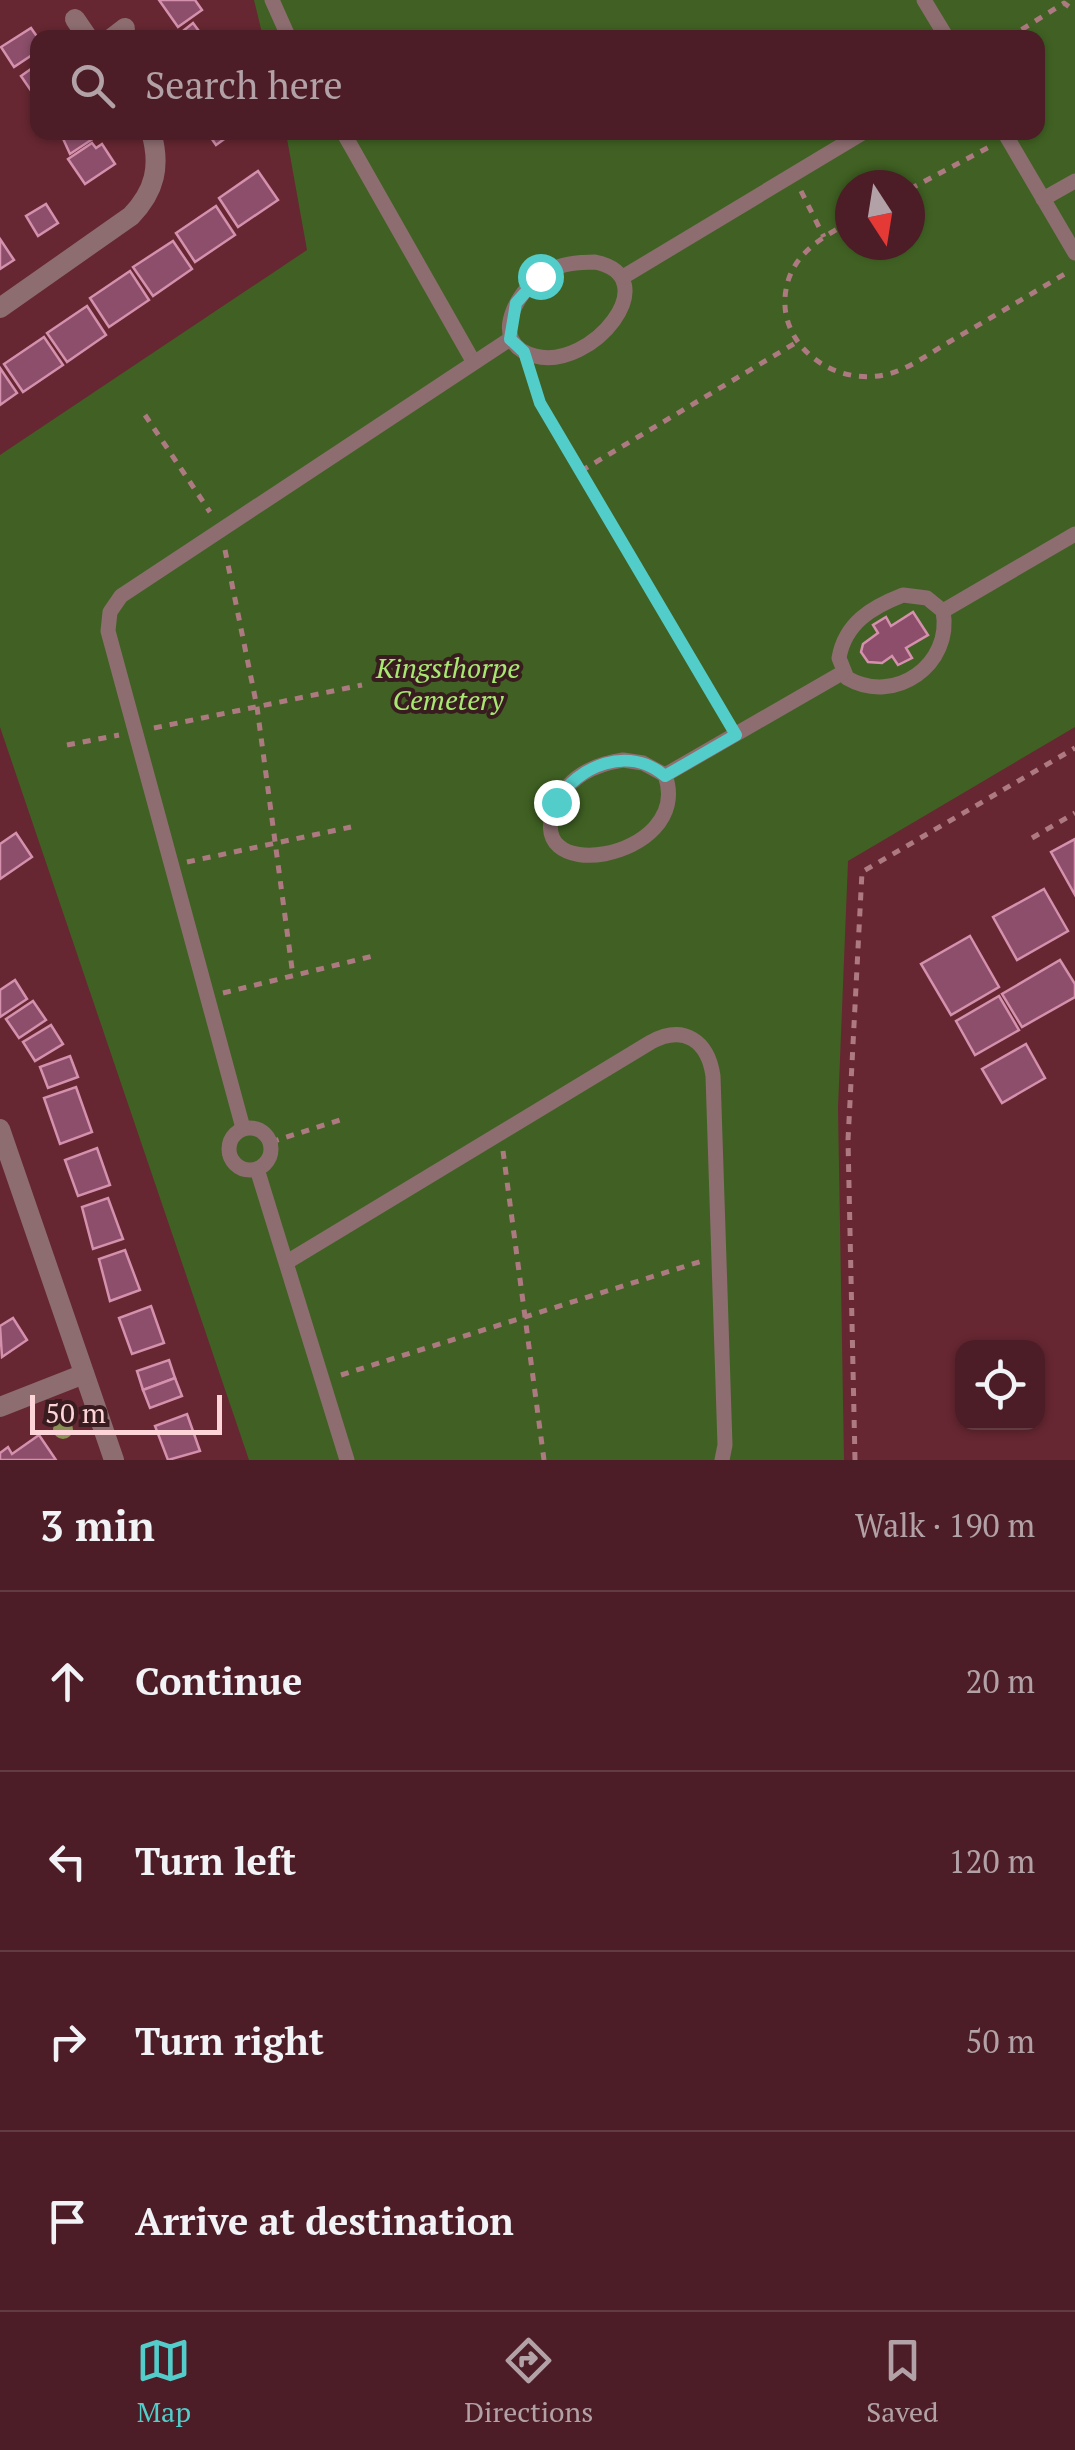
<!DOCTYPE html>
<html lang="en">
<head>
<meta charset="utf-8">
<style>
  :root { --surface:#4c1d26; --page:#562a32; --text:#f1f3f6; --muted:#b2a2a7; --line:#633b43; --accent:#53cdca }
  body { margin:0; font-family:"PT Serif",serif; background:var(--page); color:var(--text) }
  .controls { position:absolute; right:30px; bottom:30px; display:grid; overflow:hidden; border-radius:20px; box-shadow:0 2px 8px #0004 }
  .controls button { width:90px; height:90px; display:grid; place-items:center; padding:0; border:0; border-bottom:2px solid var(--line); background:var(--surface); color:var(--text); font:50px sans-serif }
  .compass { position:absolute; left:835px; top:170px; width:90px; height:90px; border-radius:50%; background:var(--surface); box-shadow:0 2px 8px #0004; rotate:168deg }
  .scale { position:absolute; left:30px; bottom:25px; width:192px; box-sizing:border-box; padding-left:10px; border:5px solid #fdd5d8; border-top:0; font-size:28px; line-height:35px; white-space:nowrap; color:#fdd5d8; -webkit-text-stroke:8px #391c20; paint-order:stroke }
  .stop { position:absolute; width:30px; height:30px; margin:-22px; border:8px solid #53cdca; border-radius:50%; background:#fff }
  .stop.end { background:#53cdca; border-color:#fff; box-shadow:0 2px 10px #0008 }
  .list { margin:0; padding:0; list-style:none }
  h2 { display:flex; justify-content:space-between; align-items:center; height:130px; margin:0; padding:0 40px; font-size:42px }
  h2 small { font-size:32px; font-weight:400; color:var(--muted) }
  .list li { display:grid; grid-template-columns:65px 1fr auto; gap:30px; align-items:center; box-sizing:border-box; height:180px; padding:0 40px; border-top:2px solid var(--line) }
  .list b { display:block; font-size:38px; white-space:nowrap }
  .list em { font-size:32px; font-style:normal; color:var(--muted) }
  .icon { flex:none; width:55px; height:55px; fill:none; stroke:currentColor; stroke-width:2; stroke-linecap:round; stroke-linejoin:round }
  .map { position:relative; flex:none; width:1075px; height:1460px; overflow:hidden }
  .search { position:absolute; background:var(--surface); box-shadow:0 2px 8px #0004; left:30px; right:30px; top:30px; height:110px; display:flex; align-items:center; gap:25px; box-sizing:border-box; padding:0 35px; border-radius:20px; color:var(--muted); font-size:38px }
  .sheet { height:850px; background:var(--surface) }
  nav { display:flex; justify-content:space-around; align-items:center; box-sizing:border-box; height:140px; border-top:2px solid var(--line); background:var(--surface); font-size:28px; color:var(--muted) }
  nav a { display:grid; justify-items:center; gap:5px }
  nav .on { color:var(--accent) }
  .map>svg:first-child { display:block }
  .green { fill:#406123; fill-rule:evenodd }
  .building { fill:#8c4e6a; stroke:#d590ad; stroke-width:2.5 }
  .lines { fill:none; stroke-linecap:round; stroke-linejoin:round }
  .path { stroke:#ae7a81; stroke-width:5; stroke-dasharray:8 8; stroke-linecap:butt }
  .lane { stroke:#8d6d70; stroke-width:15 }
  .street { stroke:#8d6d70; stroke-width:20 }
  .tree { fill:#8a9154 }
  .route { stroke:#53cdca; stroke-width:12 }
  .labels { text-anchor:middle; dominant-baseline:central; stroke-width:8; stroke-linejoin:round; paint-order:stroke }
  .park-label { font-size:28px; font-style:italic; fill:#a7e870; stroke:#391c20 }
</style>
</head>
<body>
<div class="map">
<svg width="1075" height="1460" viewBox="0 0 1075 1460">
  <rect width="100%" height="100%" fill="#662732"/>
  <path class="green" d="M254,0H1075V727L848,861L838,1108L844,1460H249L0,727V455L307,250L286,133L1038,132V38L263,37ZM850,185H910V245H850Z"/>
  <g class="building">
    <path d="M159,0H195L202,10L178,27Z"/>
    <path d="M193,23L204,38H174Z"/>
    <path d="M31,28L38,38V51L14,67L1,47Z"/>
    <path d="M38,64V92L34,95L21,76Z"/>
    <path d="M60,132H99L100,134L70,154Z"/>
    <path d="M207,132H234L216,145Z"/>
    <path d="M92,143L96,148L102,144L115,164L85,184L68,159Z"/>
    <path d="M258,171L278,200L238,227L219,198Z"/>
    <path d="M46,204L58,223L38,236L26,216Z"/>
    <path d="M216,206L235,235L195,262L176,233Z"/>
    <path d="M0,239L14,260L0,269Z"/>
    <path d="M173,241L192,269L153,296L133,267Z"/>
    <path d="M130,271L149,300L109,327L90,298Z"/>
    <path d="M87,306L106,335L67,362L47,333Z"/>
    <path d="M44,337L63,365L23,392L4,364Z"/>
    <path d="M0,368L17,393L0,405Z"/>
    <path d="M913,612L928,635L906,648L912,658L898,665L892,656L882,663L868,662L861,652L863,644L878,633L873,625L886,617L891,626Z"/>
    <path d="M16,833L32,857L0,879V844Z"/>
    <path d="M1075,839V895L1051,852Z"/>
    <path d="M1044,889L1068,931L1017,960L993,917Z"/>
    <path d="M970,936L999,987L951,1015L921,964Z"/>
    <path d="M1060,960L1075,984V997L1022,1027L1002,994Z"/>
    <path d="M15,980L27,999L0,1017V990Z"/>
    <path d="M999,996L1019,1030L975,1055L956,1021Z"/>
    <path d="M33,1001L46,1020L19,1038L6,1019Z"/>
    <path d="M51,1025L63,1044L35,1061L23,1042Z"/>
    <path d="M1026,1044L1045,1078L1002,1103L982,1069Z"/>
    <path d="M70,1056L78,1077L48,1088L40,1067Z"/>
    <path d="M76,1087L92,1132L60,1144L44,1098Z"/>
    <path d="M97,1148L110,1185L78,1196L65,1160Z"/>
    <path d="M108,1198L123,1239L93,1249L82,1207Z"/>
    <path d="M125,1250L140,1290L110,1301L99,1259Z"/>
    <path d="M151,1306L164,1343L132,1354L119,1318Z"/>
    <path d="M13,1318L27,1340L2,1357L0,1326Z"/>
    <path d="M169,1360L175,1378L143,1390L137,1371Z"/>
    <path d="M175,1378L182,1396L150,1408L143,1390Z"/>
    <path d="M187,1414L200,1451L168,1460L155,1426Z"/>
    <path d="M39,1435L56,1460H0V1453L8,1447L12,1454Z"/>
  </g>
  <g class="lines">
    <g class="path">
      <path d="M1008,38L1064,3L1075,11"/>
      <path d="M910,189L991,146"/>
      <path d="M801,191L824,237"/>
      <path d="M850,222C826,235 799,250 789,278C768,339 831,389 888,374C909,369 930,353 949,342C989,319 1028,296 1068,272"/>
      <path d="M531,372L540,403L726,719"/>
      <path d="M145,415L210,512"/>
      <path d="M581,471L797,342"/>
      <path d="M225,550L257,707L293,976"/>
      <path d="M154,728L362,685"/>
      <path d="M67,745L119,735"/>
      <path d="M1032,838L1075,813"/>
      <path d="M187,862L351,827"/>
      <path d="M223,993L373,956"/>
      <path d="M271,1142L343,1119"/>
      <path d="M503,1151L544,1460"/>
      <path d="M341,1375L702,1261"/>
      <path d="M855,1460L848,1140L862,872L1075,748"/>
    </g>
    <g class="lane">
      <path d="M272,0L289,38"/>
      <path d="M924,0L947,38"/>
      <path d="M343,132L473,361"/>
      <path d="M1004,132L1075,253"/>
      <path d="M1043,199L1075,181"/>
      <path d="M595,262C668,277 592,371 535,356C484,343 520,284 550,270C564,263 580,262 595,262Z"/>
      <path d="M623,277L864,132"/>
      <path d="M903,595L927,598L943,611C953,664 895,706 847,678L839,658C845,623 872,607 903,595Z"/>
      <path d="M943,611L1075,534"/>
      <path d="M623,760L643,763L665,775C696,861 509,891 559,799C572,774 597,764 623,760Z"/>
      <path d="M665,775L842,673"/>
      <circle cx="250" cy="1149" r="21"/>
      <path d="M243,1128L108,631L110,612L121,596L510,339"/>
      <path d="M257,1169L347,1460"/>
      <path d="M287,1262L651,1042C684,1024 708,1041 713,1076L725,1445L722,1460"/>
    </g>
    <g class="street">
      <path d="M75,19L88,38"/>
      <path d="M112,38L125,28"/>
      <path d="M0,308L131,216C155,191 161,166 151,132"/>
      <path d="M0,1129L114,1460"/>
      <path d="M0,1407L84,1374"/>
    </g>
  </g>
  <circle class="tree" cx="63" cy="1429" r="10"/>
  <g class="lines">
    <path class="route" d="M540,276L516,303L510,339L524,352L540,403L736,735L665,776C629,745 578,765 556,802"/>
  </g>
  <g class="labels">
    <g class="park-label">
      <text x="448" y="667">Kingsthorpe<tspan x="448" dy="32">Cemetery</tspan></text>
    </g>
  </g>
</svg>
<div class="controls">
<button><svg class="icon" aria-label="locate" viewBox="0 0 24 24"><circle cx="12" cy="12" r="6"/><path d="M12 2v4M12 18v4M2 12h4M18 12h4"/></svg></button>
</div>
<svg class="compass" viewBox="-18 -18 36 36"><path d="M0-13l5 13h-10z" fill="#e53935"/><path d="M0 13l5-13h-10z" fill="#b2a2a7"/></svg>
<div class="scale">50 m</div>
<div class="stop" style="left:540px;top:276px"></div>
<div class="stop end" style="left:556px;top:802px"></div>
<div class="search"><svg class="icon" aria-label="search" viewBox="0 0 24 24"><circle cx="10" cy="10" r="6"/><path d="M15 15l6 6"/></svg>Search here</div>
</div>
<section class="sheet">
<h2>3 min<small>Walk · 190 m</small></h2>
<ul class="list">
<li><svg class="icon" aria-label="ahead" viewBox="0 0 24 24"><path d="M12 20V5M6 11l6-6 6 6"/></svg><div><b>Continue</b></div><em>20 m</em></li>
<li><svg class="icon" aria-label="left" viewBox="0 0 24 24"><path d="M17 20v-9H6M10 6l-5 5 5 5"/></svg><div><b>Turn left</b></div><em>120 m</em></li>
<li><svg class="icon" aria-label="right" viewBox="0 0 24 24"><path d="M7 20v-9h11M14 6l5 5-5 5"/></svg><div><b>Turn right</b></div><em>50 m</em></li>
<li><svg class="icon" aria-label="arrive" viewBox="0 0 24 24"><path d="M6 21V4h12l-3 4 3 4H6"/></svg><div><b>Arrive at destination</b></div></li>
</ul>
</section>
<nav>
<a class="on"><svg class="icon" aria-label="map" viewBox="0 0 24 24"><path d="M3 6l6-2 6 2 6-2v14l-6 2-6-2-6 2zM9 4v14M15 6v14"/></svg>Map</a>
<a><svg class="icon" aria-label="directions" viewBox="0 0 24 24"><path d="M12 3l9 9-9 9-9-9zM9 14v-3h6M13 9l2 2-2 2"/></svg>Directions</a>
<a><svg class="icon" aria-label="saved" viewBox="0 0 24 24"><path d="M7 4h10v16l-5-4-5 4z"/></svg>Saved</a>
</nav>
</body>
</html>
